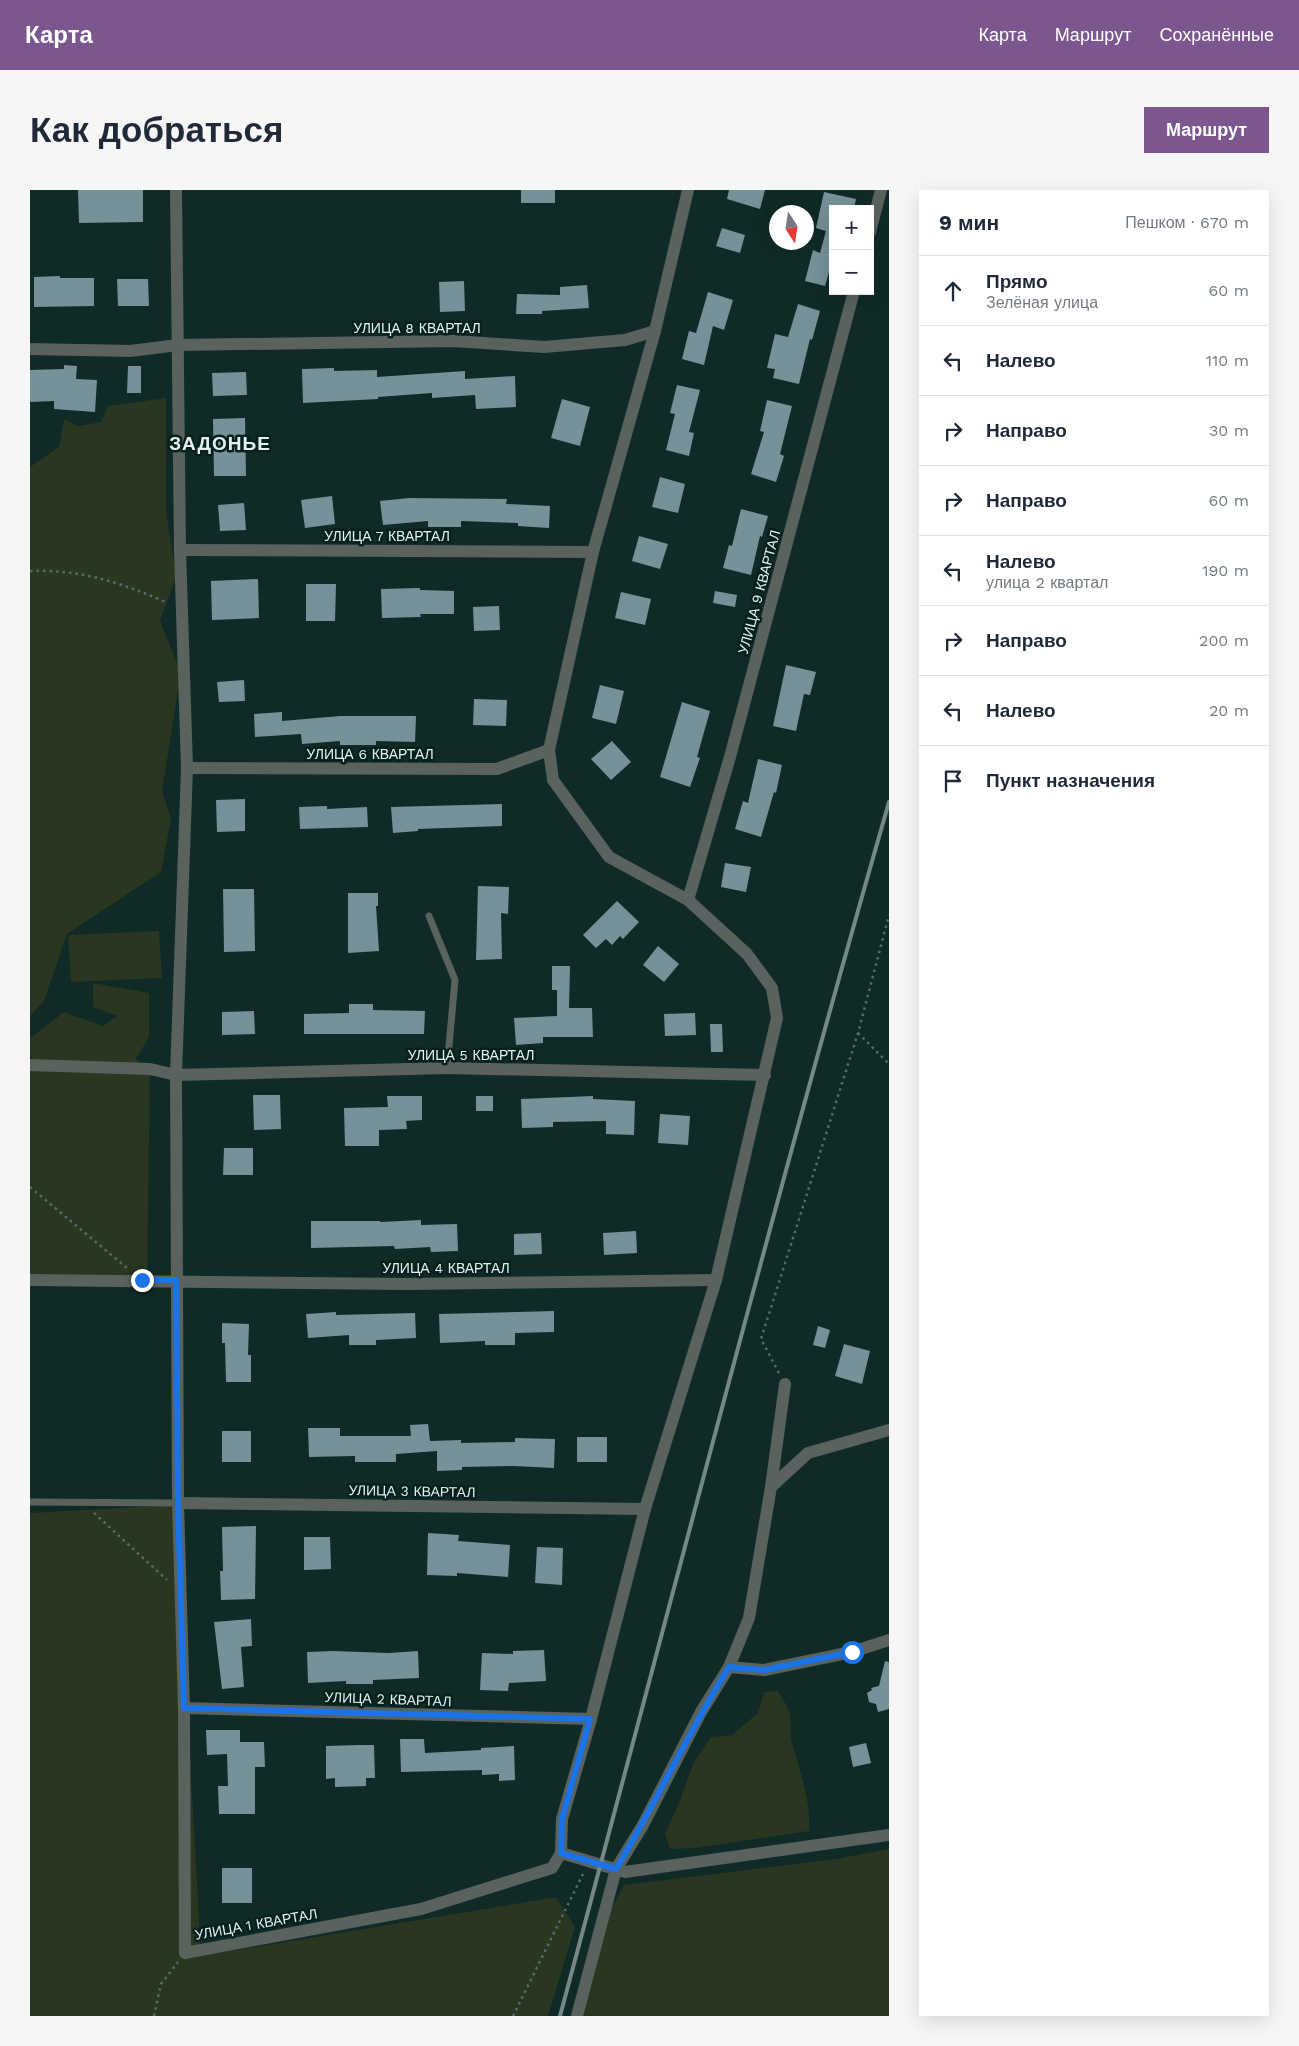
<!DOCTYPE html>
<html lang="ru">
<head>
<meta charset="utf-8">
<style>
  :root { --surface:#fff; --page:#f6f6f7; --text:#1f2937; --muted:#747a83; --line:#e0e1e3; --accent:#7c568f }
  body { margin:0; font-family:"Work Sans",sans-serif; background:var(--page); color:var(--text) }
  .controls { position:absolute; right:15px; top:15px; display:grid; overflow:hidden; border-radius:0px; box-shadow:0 5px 20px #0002 }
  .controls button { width:45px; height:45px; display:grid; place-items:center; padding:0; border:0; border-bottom:1px solid var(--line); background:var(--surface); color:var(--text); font:25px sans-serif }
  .compass { position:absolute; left:739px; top:15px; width:45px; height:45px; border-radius:50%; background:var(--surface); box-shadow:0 5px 20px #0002; rotate:168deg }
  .stop { position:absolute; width:15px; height:15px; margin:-11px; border:4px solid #1a73e8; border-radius:50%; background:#fff }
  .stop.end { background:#1a73e8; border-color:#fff; box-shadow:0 1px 5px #0008 }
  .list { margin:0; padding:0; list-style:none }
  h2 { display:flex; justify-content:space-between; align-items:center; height:65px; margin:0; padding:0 20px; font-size:21px }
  h2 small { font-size:16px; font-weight:400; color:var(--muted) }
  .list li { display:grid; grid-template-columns:32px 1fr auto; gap:15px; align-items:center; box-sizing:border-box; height:70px; padding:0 20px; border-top:1px solid var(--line) }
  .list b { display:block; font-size:19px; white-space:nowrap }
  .list p { margin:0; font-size:16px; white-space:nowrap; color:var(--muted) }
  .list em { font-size:16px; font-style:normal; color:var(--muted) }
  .icon { flex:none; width:28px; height:28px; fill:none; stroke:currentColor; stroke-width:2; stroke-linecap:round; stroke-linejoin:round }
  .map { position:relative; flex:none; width:859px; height:1826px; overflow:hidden; border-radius:0px }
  header { display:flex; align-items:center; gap:30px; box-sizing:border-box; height:70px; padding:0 25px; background:var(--accent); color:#fff }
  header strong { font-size:24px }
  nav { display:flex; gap:28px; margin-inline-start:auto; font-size:18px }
  .intro { display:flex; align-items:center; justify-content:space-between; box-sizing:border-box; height:120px; padding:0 30px }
  h1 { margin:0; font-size:35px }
  .button { padding:12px 22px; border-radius:0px; background:var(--accent); color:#fff; font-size:18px; font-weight:700 }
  main { display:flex; gap:30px; padding:0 30px }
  aside { flex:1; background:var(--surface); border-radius:0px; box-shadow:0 5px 20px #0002 }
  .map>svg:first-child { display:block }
  .green { fill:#293620 }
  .building { fill:#769198 }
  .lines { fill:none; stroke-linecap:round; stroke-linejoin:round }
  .path { stroke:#576d6b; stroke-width:2.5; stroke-dasharray:2.5 4; stroke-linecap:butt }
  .service { stroke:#59625d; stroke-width:7 }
  .minor { stroke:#59625d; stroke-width:12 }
  .rail { stroke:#748987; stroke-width:4 }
  .route { stroke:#1a73e8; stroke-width:6 }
  .labels { text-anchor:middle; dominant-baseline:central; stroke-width:5; stroke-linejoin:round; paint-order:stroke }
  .street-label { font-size:14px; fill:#e3f2f0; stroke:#06201e }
  .district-label { font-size:19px; font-weight:bold; letter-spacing:1px; fill:#e3f2f0; stroke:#06201e }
</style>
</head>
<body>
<header>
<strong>Карта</strong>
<nav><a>Карта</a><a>Маршрут</a><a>Сохранённые</a></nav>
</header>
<div class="intro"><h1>Как добраться</h1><a class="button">Маршрут</a></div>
<main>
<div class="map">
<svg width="859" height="1826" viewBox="0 0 859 1826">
  <rect width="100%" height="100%" fill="#102a28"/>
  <g class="green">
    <path d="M136,208V321L146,387L130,431L151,483L132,601L141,629L131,682L37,744L14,811L0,826V277L29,257L34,229L48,236L71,232L78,216Z"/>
    <path d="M129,741L132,788L41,792L38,745Z"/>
    <path d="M63,793L119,803V847L106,869L120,879L117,1090H0V869L2,868L0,865V848L34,822L73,836L87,826L63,817Z"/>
    <path d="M146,1315L171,1766L526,1707L545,1737L518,1826H0V1323Z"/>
    <path d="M748,1501C751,1507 757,1515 759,1521C763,1531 759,1543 762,1553C770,1581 781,1611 779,1641L666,1658L640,1659L635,1644L649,1613L663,1574L681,1547L702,1545L728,1523L734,1502Z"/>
    <path d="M859,1659V1826H551L578,1724L594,1695L806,1669Z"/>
  </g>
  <g class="building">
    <path d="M48,0H113V32L49,33Z"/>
    <rect x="491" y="0" width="34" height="13"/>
    <path d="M699,0H735L730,19L697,9Z"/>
    <path d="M794,2L826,9L824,19H803V68L795,96L775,91L783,60L790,63L796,41L786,38Z"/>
    <path d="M692,38L715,45L710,63L686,56Z"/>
    <path d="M30,86V88H64V116L4,117V87Z"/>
    <path d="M87,89H118L119,116H88Z"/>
    <path d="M434,91L435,121L410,122L409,92Z"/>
    <path d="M557,95L559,118L512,121V124H486L487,104L530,105V97Z"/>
    <path d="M678,102L703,110L694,140L683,136L674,175L652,169L659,141L666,143Z"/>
    <path d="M768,114L790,121L782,150L780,149L769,194L743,188L745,179L737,178L745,144L758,147Z"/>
    <path d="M34,175L47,176L46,189L67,190L65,222L24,219V211L0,212V180L34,179Z"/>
    <path d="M98,176H111V203H97Z"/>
    <path d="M304,178V181L347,180V187L435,181V189L485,186L486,217L446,219L445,205L402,208V203L348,207V209L273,213L272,179Z"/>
    <path d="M216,182L217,205L183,206L182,183Z"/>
    <path d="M647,195L670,200L659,242L664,243L659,266L636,260L645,224L640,223Z"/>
    <path d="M532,209L560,217L550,256L521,248Z"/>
    <path d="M737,210L762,216L750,264L754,266L746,292L721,284L734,242L730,241Z"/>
    <path d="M215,228L216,286H184L183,229Z"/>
    <path d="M630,287L655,294L648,323L622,317Z"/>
    <path d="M302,306L305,334L275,338L271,310Z"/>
    <path d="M379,308L477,309L476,314L520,316L519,338L488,336V333L431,331V337H398V331L353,335L350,311Z"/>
    <path d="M214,313L216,340L190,341L188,315Z"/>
    <path d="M711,319L738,326L732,347L730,346L721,385L693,378L699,355L702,356Z"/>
    <path d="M609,346L638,354L630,379L602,371Z"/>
    <path d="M228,389L229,428L182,430L181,391Z"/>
    <path d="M276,394H306L305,431H276Z"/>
    <path d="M390,398V400L424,401V424H390L391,427L352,428L351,399Z"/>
    <path d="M685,401L707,405L705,417L683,413Z"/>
    <path d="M591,402L621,409L615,435L585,428Z"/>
    <path d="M469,416L470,440L444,441L443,417Z"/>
    <path d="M756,475L786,482L780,505L774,504L766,541L743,536Z"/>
    <path d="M214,490L215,511L189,512L187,492Z"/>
    <path d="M570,495L594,501L586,534L562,528Z"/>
    <path d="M444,509L477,510L476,536L443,535Z"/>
    <path d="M652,512L680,521L667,567L670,568L660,597L630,587Z"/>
    <path d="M252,522V531L310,526H386L385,552L346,551V555H310V551L272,554L271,544L225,547L224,524Z"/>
    <path d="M582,551L601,572L581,590L561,569Z"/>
    <path d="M728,569L752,575L746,603L744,602L731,647L705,639L713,611L718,613Z"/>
    <path d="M215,609V641L187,642L186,610Z"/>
    <path d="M472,614V636L388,639V641L363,643L361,617Z"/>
    <path d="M297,616V619L337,617L338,637L270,639L269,617Z"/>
    <path d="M695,673L721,677L716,702L691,697Z"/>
    <path d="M448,696L479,697L478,724L471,723L472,769L446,770Z"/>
    <path d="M193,699H224L225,761L194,762Z"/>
    <path d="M318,703H348V716H346L349,761L318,763Z"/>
    <path d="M587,711L609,732L593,749L590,746L582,755L576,749L566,758L553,745Z"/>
    <path d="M628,756L649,774L634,792L613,775Z"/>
    <path d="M522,776H540L539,818H562L563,847H513V853L486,855L484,828L527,826V800H522Z"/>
    <path d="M319,814H343V820L395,821L394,844H274V824L319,823Z"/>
    <path d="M224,821L225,844L192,845V822Z"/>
    <path d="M665,823L666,845L635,846L634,824Z"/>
    <path d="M680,834H692L693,862H681Z"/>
    <path d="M223,905H250L251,939L224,940Z"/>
    <path d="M357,906H392V930L376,931L377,939L349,940V956H315L314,918L358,917Z"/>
    <rect x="446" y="906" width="17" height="15"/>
    <path d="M563,906V909L605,911L604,945L576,944V931L523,932V937L492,938L491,909Z"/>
    <path d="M630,924L660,926L658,955L628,953Z"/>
    <path d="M194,958H223V985H193Z"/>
    <path d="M391,1030V1035L427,1034L428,1061L401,1062L400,1057L365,1059L364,1056L281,1058V1031H350V1032Z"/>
    <path d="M606,1041L607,1063L574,1065L573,1043Z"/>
    <path d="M511,1043L512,1064L484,1065V1044Z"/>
    <path d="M524,1121V1142L485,1143V1155H455V1151L410,1153L409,1124Z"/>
    <path d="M306,1122V1125L385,1123L386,1148L346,1150V1155H319V1145L278,1148L276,1124Z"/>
    <path d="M192,1133L219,1134L218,1165H221V1192H196L195,1153H192Z"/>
    <path d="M788,1136L800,1140L795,1158L783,1155Z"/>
    <path d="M814,1154L840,1161L832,1194L805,1186Z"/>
    <path d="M398,1234L400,1251L431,1250V1253L485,1252V1248L525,1249L524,1278L484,1276L432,1277V1280L407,1281V1261L366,1264V1272H325V1266L279,1267L278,1238H310V1246H381L380,1235Z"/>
    <rect x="192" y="1241" width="29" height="31"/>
    <rect x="547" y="1247" width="30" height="25"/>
    <path d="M226,1336L225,1409L191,1410L190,1381H193L192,1337Z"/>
    <path d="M398,1343L429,1345L428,1351L480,1355L478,1387L427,1383V1386L397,1385Z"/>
    <path d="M274,1347H300L301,1379L274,1380Z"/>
    <path d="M507,1357L533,1358L532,1395L505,1393Z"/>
    <path d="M221,1429L222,1456L211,1457L214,1497L192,1499L184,1432Z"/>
    <path d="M514,1460L516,1491L479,1493L478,1501L450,1500L452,1463L483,1464V1461Z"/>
    <path d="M303,1461L359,1463L388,1461L389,1488L343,1490V1494H316V1491L278,1493L277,1462Z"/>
    <path d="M855,1471L859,1472V1519L848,1522L846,1514L839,1512L837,1503L842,1500L841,1498L849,1496Z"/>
    <path d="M176,1540H210V1552H234L235,1577H225V1624H189L188,1596H198L197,1564L177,1565Z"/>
    <path d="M370,1549H394L395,1563L451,1560V1558L484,1556L485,1590L469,1591V1584L452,1585V1580L371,1582Z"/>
    <path d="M836,1553L841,1573L823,1577L819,1557Z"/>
    <path d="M329,1555H344L345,1588H336V1596L305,1597V1588L296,1589V1556Z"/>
    <rect x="192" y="1678" width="30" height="35"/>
  </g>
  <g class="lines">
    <g class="path">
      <path d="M0,381C51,379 92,393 138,413"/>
      <path d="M828,843L859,874"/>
      <path d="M0,997L97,1078"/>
      <path d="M749,1183L731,1149L828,843L859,725"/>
      <path d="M64,1323L137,1390"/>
      <path d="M124,1826L131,1794L148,1772"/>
      <path d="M483,1826L553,1684"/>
    </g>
    <g class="service">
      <path d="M399,726L425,790L417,878"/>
      <path d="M0,1312L148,1313"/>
    </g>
    <g class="minor">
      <path d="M146,0L150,360L157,578L146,885L148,1313L154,1518L155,1763L391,1719L522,1678L531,1663L532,1629L561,1529L615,1319L686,1090L747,828L742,798L717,764L658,710L579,667L523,590L519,560L563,362L625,141L658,0"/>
      <path d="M840,42L851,0"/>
      <path d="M0,159L100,161L148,155L423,151L514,157L595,150L625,141"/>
      <path d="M150,360L563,362"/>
      <path d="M157,578L467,579L519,560"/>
      <path d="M658,710L700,567L824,101"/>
      <path d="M0,875L120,879L146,885L417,878L735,885"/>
      <path d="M0,1090L377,1094L686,1090"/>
      <path d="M741,1297L778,1263L859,1240"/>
      <path d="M148,1313L615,1319"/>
      <path d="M699,1477L734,1480L822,1462L859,1450"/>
      <path d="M154,1518L561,1529"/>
      <path d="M531,1663L595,1682L859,1645"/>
      <path d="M547,1826L586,1679L613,1635L671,1522L699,1477L719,1428L741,1297L755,1194"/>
    </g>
    <path class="rail" d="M530,1826C639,1421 743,1015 859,612"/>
  </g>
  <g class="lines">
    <path class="route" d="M112,1090H146L148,1312L154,1518L560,1529L532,1629L531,1663L586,1679C626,1613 658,1543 699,1477L734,1480L822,1462"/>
  </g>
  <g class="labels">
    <g class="street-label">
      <text x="387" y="138">УЛИЦА 8 КВАРТАЛ</text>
      <text x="357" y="346">УЛИЦА 7 КВАРТАЛ</text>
      <text transform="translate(729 402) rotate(-75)">УЛИЦА 9 КВАРТАЛ</text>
      <text x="340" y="564">УЛИЦА 6 КВАРТАЛ</text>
      <text x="441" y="865">УЛИЦА 5 КВАРТАЛ</text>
      <text x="416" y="1078">УЛИЦА 4 КВАРТАЛ</text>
      <text transform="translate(382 1301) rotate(1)">УЛИЦА 3 КВАРТАЛ</text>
      <text transform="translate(358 1509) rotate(2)">УЛИЦА 2 КВАРТАЛ</text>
      <text transform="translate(226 1734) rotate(-10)">УЛИЦА 1 КВАРТАЛ</text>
    </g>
    <g class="district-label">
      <text x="190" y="253">ЗАДОНЬЕ</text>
    </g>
  </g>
</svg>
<div class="controls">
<button>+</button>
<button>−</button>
</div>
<svg class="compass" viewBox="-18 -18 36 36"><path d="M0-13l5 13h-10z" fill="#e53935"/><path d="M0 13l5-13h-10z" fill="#747a83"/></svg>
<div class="stop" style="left:822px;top:1462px"></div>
<div class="stop end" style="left:112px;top:1090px"></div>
</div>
<aside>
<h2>9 мин<small>Пешком · 670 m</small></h2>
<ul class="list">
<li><svg class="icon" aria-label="ahead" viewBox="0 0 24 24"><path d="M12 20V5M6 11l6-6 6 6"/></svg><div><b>Прямо</b><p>Зелёная улица</p></div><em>60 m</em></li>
<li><svg class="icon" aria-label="left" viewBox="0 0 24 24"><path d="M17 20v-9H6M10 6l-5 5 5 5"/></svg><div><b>Налево</b></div><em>110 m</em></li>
<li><svg class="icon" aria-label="right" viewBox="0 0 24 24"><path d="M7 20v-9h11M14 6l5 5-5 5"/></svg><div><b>Направо</b></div><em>30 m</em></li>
<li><svg class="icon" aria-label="right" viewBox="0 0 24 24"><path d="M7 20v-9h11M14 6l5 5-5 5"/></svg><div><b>Направо</b></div><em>60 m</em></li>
<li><svg class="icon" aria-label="left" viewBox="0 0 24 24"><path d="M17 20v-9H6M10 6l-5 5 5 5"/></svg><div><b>Налево</b><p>улица 2 квартал</p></div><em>190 m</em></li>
<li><svg class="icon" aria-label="right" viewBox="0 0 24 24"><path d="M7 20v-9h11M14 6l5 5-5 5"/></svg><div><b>Направо</b></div><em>200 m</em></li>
<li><svg class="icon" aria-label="left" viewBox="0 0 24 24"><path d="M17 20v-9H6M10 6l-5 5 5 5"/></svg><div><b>Налево</b></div><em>20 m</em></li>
<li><svg class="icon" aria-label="arrive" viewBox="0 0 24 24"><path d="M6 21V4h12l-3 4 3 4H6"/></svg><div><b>Пункт назначения</b></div></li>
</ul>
</aside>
</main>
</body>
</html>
